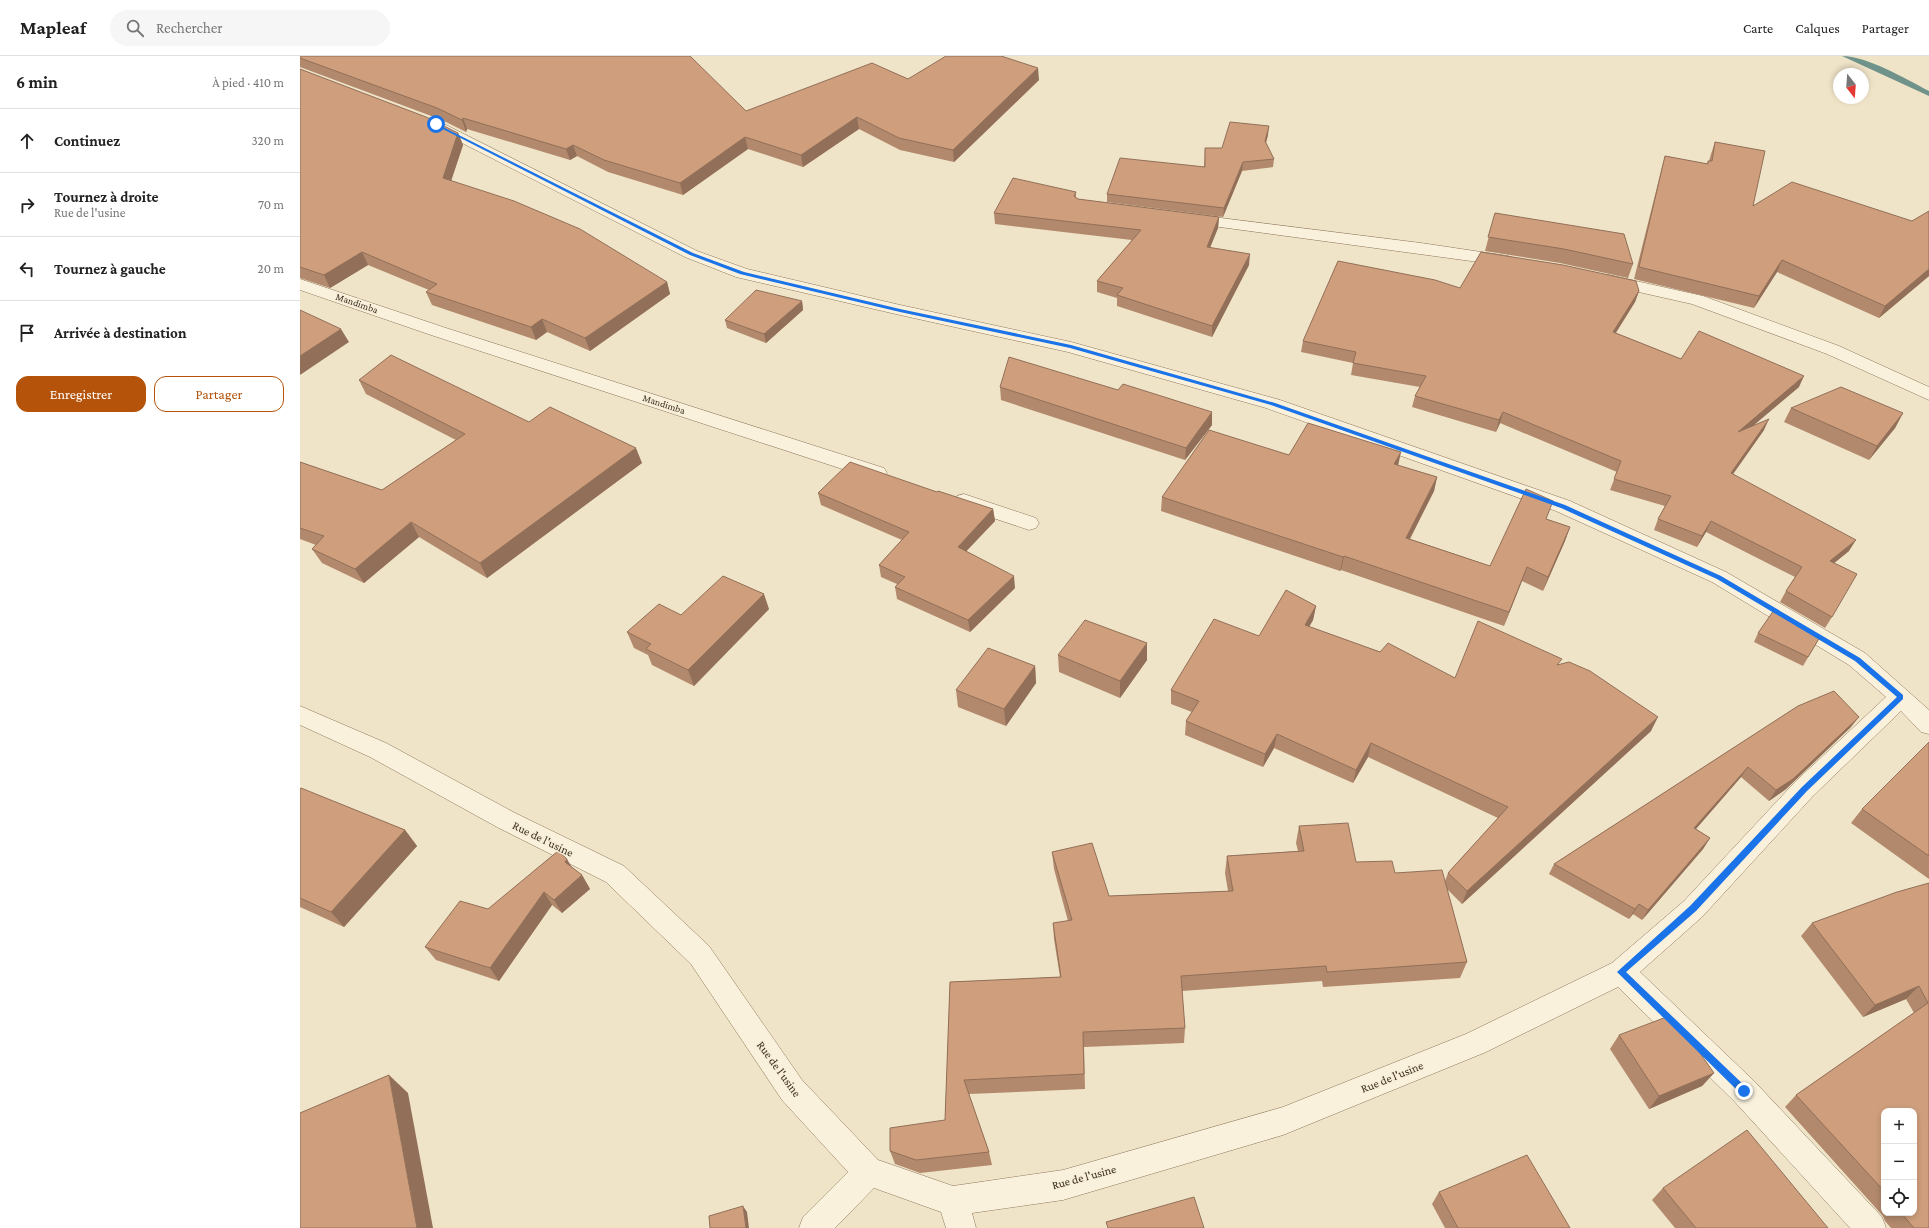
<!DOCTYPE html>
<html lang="fr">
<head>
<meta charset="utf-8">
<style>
  :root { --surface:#fff; --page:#f6f6f6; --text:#222; --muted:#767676; --line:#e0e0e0; --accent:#b45309 }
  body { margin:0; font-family:"Crimson Pro",serif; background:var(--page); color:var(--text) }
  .controls { position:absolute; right:12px; bottom:12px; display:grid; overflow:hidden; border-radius:8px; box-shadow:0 2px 6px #0003 }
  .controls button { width:36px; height:36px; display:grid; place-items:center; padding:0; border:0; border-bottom:1px solid var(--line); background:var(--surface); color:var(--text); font:20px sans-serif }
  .compass { position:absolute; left:1533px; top:12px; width:36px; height:36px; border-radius:50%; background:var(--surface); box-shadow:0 2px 6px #0003; rotate:163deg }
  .stop { position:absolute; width:12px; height:12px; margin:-9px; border:3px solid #1a73e8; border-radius:50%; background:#fff }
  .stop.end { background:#1a73e8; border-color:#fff; box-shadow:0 1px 4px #0008 }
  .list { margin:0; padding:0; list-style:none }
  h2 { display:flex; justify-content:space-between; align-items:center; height:52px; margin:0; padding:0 16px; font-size:17px }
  h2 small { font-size:13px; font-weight:400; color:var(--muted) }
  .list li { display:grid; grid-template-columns:26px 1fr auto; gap:12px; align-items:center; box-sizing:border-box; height:64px; padding:0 16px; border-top:1px solid var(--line) }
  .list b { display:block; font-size:15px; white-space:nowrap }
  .list p { margin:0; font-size:13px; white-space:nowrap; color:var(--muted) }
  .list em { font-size:13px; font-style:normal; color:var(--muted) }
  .actions { display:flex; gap:8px; padding:12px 16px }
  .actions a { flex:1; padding:9px 0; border:1px solid var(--accent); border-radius:12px; text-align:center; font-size:14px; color:var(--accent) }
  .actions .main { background:var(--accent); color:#fff }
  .icon { flex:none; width:22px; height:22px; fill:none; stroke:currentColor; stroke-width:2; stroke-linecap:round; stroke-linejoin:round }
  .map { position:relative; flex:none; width:1629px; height:1172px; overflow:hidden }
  header { display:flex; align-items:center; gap:24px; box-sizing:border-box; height:56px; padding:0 20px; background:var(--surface); border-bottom:1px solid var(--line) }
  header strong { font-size:19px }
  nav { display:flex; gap:22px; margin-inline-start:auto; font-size:14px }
  .search { width:280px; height:36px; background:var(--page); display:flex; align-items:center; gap:10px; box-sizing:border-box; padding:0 14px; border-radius:22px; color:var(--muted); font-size:15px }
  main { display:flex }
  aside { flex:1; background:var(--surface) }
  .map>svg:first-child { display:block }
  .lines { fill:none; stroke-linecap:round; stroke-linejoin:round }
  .stream { fill:#6f938a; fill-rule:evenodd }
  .street-casing { stroke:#8d765c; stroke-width:1 }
  .street { fill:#faf1dc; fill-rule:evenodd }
  .wall { fill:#b2896c; fill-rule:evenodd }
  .shaded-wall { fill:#916f58 }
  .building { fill:#cf9f7d; stroke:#916f58 }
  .route { fill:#1a73e8 }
  .labels { text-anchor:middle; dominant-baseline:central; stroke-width:3; stroke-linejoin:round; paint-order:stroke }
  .street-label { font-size:10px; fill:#3d2e20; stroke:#f7eed8 }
  .near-street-label { font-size:12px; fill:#3d2e20; stroke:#f7eed8 }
</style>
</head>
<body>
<header>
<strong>Mapleaf</strong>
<div class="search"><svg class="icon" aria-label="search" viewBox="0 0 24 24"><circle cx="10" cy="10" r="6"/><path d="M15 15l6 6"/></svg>Rechercher</div>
<nav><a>Carte</a><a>Calques</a><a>Partager</a></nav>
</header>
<main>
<aside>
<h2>6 min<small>À pied · 410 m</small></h2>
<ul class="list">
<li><svg class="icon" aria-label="ahead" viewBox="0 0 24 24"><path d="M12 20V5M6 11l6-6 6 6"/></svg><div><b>Continuez</b></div><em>320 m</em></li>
<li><svg class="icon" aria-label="right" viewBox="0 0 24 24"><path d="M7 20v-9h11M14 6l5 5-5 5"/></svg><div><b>Tournez à droite</b><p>Rue de l'usine</p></div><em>70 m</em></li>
<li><svg class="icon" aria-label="left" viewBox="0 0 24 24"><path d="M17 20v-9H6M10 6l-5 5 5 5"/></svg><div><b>Tournez à gauche</b></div><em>20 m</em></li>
<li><svg class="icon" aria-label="arrive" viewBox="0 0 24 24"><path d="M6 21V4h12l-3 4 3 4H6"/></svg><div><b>Arrivée à destination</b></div></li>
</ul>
<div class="actions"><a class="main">Enregistrer</a><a>Partager</a></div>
</aside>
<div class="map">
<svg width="1629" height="1172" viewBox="0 0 1629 1172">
  <rect width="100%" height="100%" fill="#f0e4c8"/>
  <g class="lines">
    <path class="stream" d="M1542,0C1567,0 1606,23 1629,35V40Z"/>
    <g class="street-casing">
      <g id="street">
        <path d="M132,62L397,195L447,213L600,249L771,286L980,344L1270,445L1426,516L1565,597L1629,654V678L1621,676L1601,655L1513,740L1402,861L1340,916L1454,1025L1582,1161L1586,1172H1550L1434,1045L1318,931L1186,996L983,1079L763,1144L672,1157L676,1172H646L641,1156L574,1132L535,1172H499L503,1161L548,1116L482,1044L391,908L306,826L197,771L70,701L0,669V650L86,687L215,757L324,810L409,890L502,1024L578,1104L653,1130L763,1114L983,1051L1166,978L1312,907L1384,845L1495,726L1586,641L1549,609L1412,526L1256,455L966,352L768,296L600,259L436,221L385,201L127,69L125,66L127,63Z"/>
        <path d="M889,158L1121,187L1208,200L1214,202L1216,205L1214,208L1208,210L883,166L881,163L883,160Z"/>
        <path d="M1309,219L1403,240L1539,290L1629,331V344L1527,298L1392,248L1303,228L1301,224L1303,220Z"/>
        <path d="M0,223L146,272L584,412L587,417L584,422L577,424L570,422L134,280L0,234Z"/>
        <path d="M664,438L736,462L739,467L736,472L729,474L657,450L654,445L657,440Z"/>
      </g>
    </g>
    <use href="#street" class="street"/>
  </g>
  <g class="wall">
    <path d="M0,0L446,55L608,23L739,24L654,106L600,94L559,73L503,111L448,93L383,139L308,116L277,100L270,104L167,73L166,76L142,64L0,11Z"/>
    <path d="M0,13L158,77L163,89L151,125L367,226L370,238L290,295L247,276L236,284L132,249L126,236L129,234L68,209L30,232L0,222Z"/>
    <path d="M968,79L966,87L974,103L973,111L942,115L923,161L807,146V138L904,111L905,92H922Z"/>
    <path d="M1415,86L1453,150L1612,165L1629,155V220L1579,262L1477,216L1454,252L1334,223L1362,111L1365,100L1407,108L1408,105H1409L1411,98Z"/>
    <path d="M776,136V141L778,143L919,161L918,172L910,191L949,209L912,281L817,250V242L797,236V225L832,184L695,168L694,157Z"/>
    <path d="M1195,157L1333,208L1328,222L1260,207L1185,195Z"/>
    <path d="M1160,232L1339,235L1335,246L1316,277L1381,303L1499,331L1453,369L1464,374L1433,418L1549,495L1534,507L1532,561L1525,572L1480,546L1486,535L1495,521L1406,476L1397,491L1354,474L1358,463L1365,450L1310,434L1317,416L1200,367L1196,376L1112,351L1115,340L1120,331L1051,319L1053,307L1001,296L1003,285Z"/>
    <path d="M502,245L503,254L466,287L427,272L425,264Z"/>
    <path d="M59,324L229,366L342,407L187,522L119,481L64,527L22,507L12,493L16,489L0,483V406L82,434L156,384L66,338Z"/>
    <path d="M700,331L912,369L885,404L701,344Z"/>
    <path d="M1491,352L1603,357L1595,372L1569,404L1484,366Z"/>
    <path d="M989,399L1098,410L1137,421L1134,435L1110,483L1190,510L1246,463L1270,471L1265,485L1243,535L1222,525L1204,570L1041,514L1040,515L861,455L862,441Z"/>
    <path d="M637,436L693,453L695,465L666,495L715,532L670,576L597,543L595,531L597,528L581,521L579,509L602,484L521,449L518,437Z"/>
    <path d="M1016,550L1013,564L1009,571L1155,622L1259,609L1351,675L1162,848L1147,833L1167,906L1160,922L1023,931L1022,925L882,935L885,972L884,987L784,991L785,1033L669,1038L689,1096L692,1109L620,1117L595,1108L590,1095L645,1064L650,926L760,921L754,883L753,867L768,865L754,813L752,796L809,840L928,835L925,817L927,800L998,795L996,787L999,770L1056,806L1095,817L1145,825L1148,817L1198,762L1068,701L1053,727L974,692L963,711L885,679L886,665L892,656L871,648V634L959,580Z"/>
    <path d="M469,553L394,630L352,609L348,599L334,592L327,576L381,559Z"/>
    <path d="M1458,577L1520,581L1503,610L1454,586Z"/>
    <path d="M758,599L847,604L820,642L759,616Z"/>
    <path d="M735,610L736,627L706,670L658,651L656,634Z"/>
    <path d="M1498,650L1551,671L1486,733L1469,745L1441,721L1396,773L1410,782L1403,793L1342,864L1333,858L1329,863L1249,818L1254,808Z"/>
    <path d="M1629,686V823L1551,767L1562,753Z"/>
    <path d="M0,733L105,774L117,790L44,871L0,851Z"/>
    <path d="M271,811L282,819L290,833L262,857L252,849L199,925L136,904L125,891L188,853Z"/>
    <path d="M1629,827V1172H1591L1585,1165L1583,1160L1485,1051L1496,1039L1614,957L1606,943L1563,961L1501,880L1512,867ZM1584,1055L1614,1157H1584Z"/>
    <path d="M1319,979L1414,1017L1402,1030L1349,1053L1310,993Z"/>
    <path d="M1363,1132L1528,1172H1375L1352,1144Z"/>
    <path d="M1139,1136L1270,1172H1145L1132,1148Z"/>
  </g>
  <g class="shaded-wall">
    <path d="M738,12L739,24L654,106L653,94Z"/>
    <path d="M557,61L559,73L503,111L501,99Z"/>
    <path d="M163,62L167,73L166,76L162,64Z"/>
    <path d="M969,70L968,79L964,93L965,85Z"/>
    <path d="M158,77L163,89L148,134L143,122Z"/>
    <path d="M445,81L448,93L383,139L380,127Z"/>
    <path d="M273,89L277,100L270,104L266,93Z"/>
    <path d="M943,106L942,115L923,161L924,152Z"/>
    <path d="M919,161L918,172L906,202L907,191Z"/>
    <path d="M62,196L68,209L30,232L24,219Z"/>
    <path d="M950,198L949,209L912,281V270Z"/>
    <path d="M1482,204L1477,216L1454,252L1459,240Z"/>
    <path d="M1629,213V220L1579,262L1585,250Z"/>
    <path d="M367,226L370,238L290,295L285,282Z"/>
    <path d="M1339,235L1335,246L1309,287L1313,276Z"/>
    <path d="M502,245L503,254L466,287L464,278Z"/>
    <path d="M242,263L247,276L236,284L231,271Z"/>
    <path d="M41,273L49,286L0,319V300Z"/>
    <path d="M1504,320L1499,331L1433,387L1438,376Z"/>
    <path d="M912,356V369L885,404L886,392Z"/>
    <path d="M1203,356L1200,367L1196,376L1199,364Z"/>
    <path d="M1603,357L1595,372L1569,404L1577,390Z"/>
    <path d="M1469,363L1464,374L1426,428L1431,417Z"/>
    <path d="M336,392L342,407L187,522L180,507Z"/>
    <path d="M1101,396L1098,410L1094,408Z"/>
    <path d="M1137,421L1134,435L1103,496L1106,482Z"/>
    <path d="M693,453L695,465L659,503L658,491Z"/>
    <path d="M1411,465L1406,476L1397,491L1402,480Z"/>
    <path d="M111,466L119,481L64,527L55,513Z"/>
    <path d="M1270,471L1265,485L1243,535L1248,521Z"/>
    <path d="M1556,484L1549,495L1523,516L1530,505Z"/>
    <path d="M1044,500L1041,514L1040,515L1043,501Z"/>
    <path d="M1227,511L1222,525L1204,570L1209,556Z"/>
    <path d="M714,520L715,532L670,576L668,564Z"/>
    <path d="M464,538L469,553L394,630L388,614Z"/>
    <path d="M1016,550L1013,564L1002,583L1005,569Z"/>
    <path d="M847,587V604L820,642V625Z"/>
    <path d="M735,610L736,627L706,670L704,653Z"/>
    <path d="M1358,661L1351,675L1162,848L1167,835Z"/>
    <path d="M1559,661L1551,671L1486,733L1469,745L1476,734Z"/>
    <path d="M977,678L974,692L963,711L965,698Z"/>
    <path d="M1071,687L1068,701L1053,727L1056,714Z"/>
    <path d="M1448,711L1441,721L1388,782L1394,772Z"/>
    <path d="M105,774L117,790L44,871L31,856Z"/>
    <path d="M1410,782L1403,793L1342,864L1348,854Z"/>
    <path d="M267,803L275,817L265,806Z"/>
    <path d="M282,819L290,833L262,857L254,844Z"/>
    <path d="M244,836L252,849L199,925L190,912Z"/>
    <path d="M1339,848L1333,858L1329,863L1335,853Z"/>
    <path d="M1619,930L1606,943L1563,961L1575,949Z"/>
    <path d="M1414,1017L1402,1030L1349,1053L1359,1040Z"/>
    <path d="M89,1019L108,1037L133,1172H117Z"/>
    <path d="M443,1150L447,1156L449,1172H446Z"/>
  </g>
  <g class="building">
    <path d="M0,0H390L446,55L572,7L608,23L646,0H701L738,12L653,94L599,82L557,61L501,99L445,81L380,127L304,104L273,89L266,93L163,62L162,64L137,52L0,2Z"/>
    <path d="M0,13L126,61L158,77L143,122L214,145L280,173L367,226L285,282L242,263L231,271L126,236L137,228L62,196L24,219L0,211Z"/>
    <path d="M930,66L969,70L965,85L974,103L943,106L924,152L807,138L820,102L905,111V92H922Z"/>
    <path d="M1415,86L1465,95L1453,150L1492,126L1612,165L1629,155V213L1585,250L1482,204L1459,240L1339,211L1365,100L1408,108V105H1412Z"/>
    <path d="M713,122L776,136L774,140L778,143L919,161L907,191L950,198L912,270L817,239L823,232L797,225L841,174L694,157Z"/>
    <path d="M1195,157L1324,178L1333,208L1264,193L1188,181Z"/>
    <path d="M1181,196L1263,209L1336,225L1339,235L1313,276L1381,303L1399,275L1504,320L1438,376L1469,363L1431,417L1556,484L1530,505L1557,518L1532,561L1486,535L1502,511L1411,465L1402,480L1358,463L1371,440L1314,423L1321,405L1203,356L1199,364L1115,340L1126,320L1053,307L1056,296L1003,285L1038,205L1135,224L1160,232Z"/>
    <path d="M456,234L502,245L464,278L425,264Z"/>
    <path d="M0,254L41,273L0,300Z"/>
    <path d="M91,299L229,366L250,351L336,392L180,507L111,466L55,513L12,493L24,480L0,472V406L82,434L165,378L59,324Z"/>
    <path d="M709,301L818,334L823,328L912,356L886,392L700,331Z"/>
    <path d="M1541,331L1603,357L1577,390L1491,352Z"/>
    <path d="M1008,367L1101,396L1094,408L1137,421L1106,482L1190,510L1226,433L1253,445L1246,463L1270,471L1248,521L1227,511L1209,556L1044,500L1043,501L862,441L909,374L989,399Z"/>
    <path d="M550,406L637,436L638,435L693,453L658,491L714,520L668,564L595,531L605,521L579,509L609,476L518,437Z"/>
    <path d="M423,520L464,538L388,614L346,593L351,588L327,576L359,548L381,559Z"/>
    <path d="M986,534L1016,550L1005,569L1080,596L1088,587L1155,622L1178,565L1262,603L1257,609L1269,606L1290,615L1358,661L1167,835L1148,817L1208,751L1071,687L1056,714L977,678L965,698L886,665L899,645L871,634L914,563L959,580Z"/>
    <path d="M1474,554L1520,581L1508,601L1458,577Z"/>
    <path d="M785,564L847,587L820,625L758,599Z"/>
    <path d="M688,592L735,610L704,653L656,634Z"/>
    <path d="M1534,635L1559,661L1493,723L1476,734L1448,711L1394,772L1410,782L1348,854L1339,848L1335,853L1254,808L1498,650Z"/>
    <path d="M1629,686V800L1562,753Z"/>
    <path d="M1,732L105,774L31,856L0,842V733Z"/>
    <path d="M1048,767L1056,806L1092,805L1095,817L1142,814L1167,906L1027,916L1026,910L881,920L885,972L783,976L784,1018L664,1024L689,1096L616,1104L590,1095V1072L645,1064L650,926L761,921L753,867L772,864L752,796L792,787L809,840L933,835L927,800L1004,795L999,770Z"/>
    <path d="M258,795L267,803L265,806L282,819L254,844L244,836L190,912L125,891L160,845L188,853Z"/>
    <path d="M1629,827V1172H1614L1601,1157H1614V1055H1584V1135L1496,1039L1628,947L1619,930L1575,949L1512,867L1597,836Z"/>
    <path d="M1369,960L1383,973L1414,1017L1359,1040L1319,979Z"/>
    <path d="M89,1019L117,1172H0V1057Z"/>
    <path d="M1447,1074L1528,1172H1396L1363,1132Z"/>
    <path d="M1227,1099L1270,1172H1158L1139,1136Z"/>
    <path d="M894,1141L904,1172H808L806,1166Z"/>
    <path d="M443,1150L446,1172H410L409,1160Z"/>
  </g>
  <path class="route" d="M135,67L393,197L444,216L600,253L771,289L975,347L1265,449L1421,520L1560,602L1603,639V643L1507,735L1396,855L1326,916L1447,1032V1038H1441L1317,916L1390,850L1502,731L1597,641L1555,605L1417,523L1261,452L971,349L770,292L600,256L440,218L390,199L135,69Z"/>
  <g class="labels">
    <g class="street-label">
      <text transform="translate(57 247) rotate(19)">Mandimba</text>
      <text transform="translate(364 348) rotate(18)">Mandimba</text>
    </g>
    <g class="near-street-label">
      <text transform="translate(243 783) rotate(26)">Rue de l'usine</text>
      <text transform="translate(479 1013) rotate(54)">Rue de l'usine</text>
      <text transform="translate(1092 1021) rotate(-22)">Rue de l'usine</text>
      <text transform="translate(784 1121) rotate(-15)">Rue de l'usine</text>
    </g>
  </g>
</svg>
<div class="controls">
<button>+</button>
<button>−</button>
<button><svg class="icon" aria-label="locate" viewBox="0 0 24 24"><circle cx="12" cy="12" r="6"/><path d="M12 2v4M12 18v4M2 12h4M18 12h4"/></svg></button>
</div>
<svg class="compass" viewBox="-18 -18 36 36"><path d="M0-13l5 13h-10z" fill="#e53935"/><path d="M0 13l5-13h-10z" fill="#767676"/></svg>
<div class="stop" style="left:136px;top:68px"></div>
<div class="stop end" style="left:1444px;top:1035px"></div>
</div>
</main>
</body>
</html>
